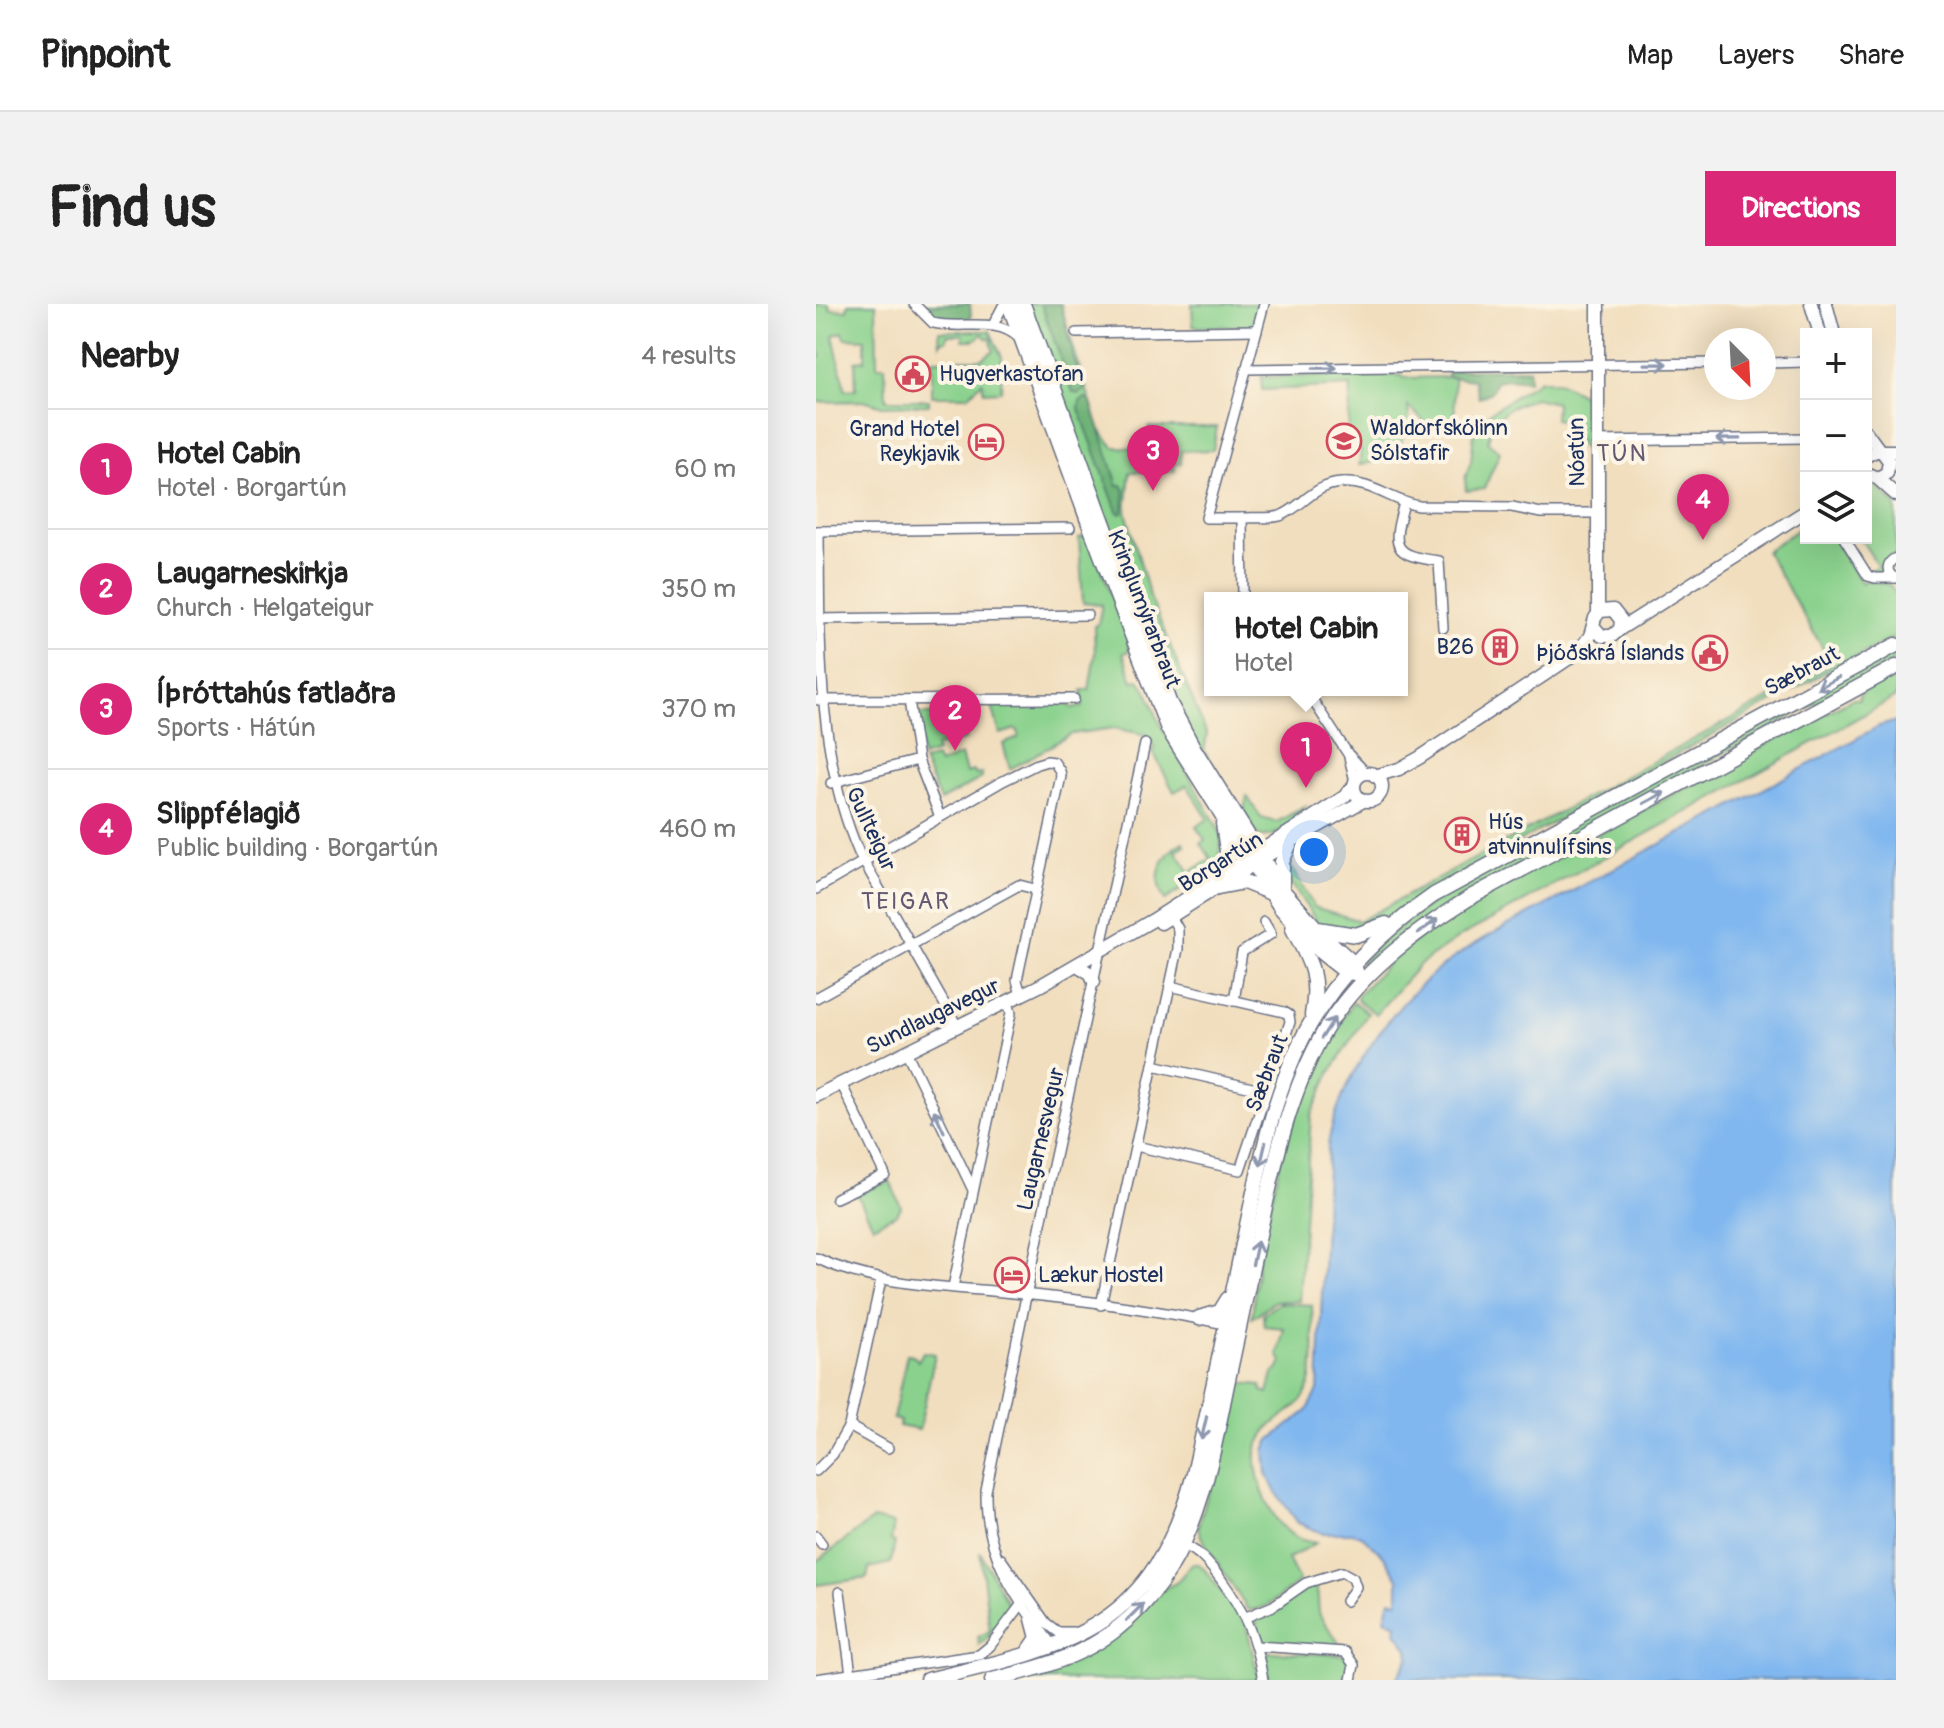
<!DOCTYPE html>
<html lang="en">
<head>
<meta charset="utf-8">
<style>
  :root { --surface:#fff; --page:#f2f2f2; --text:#222; --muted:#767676; --line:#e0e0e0; --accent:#db2777 }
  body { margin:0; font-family:Pangolin,sans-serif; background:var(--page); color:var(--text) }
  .controls { position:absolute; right:24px; top:24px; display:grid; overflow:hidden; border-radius:0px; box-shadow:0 8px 32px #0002 }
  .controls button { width:72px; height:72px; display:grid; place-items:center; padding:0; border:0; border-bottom:2px solid var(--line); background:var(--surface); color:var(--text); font:40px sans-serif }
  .compass { position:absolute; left:888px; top:24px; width:72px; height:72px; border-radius:50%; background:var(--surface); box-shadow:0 8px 32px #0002; rotate:156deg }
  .you { position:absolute; left:498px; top:548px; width:28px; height:28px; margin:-20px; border:6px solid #fff; border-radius:50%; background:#1a73e8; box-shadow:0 0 0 12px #1a73e833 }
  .badge { display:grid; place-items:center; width:52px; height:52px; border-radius:50%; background:var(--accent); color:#fff; font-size:26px; font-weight:700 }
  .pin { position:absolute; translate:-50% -66px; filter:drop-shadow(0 2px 4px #0008) }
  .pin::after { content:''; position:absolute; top:42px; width:28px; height:24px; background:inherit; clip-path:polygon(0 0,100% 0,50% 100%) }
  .popup { position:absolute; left:388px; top:288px; width:204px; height:104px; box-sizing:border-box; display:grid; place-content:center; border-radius:0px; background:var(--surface); filter:drop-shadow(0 2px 6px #0005); font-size:26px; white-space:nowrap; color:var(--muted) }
  .popup b { font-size:30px; color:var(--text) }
  .popup::after { content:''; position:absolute; left:50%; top:100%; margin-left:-16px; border:16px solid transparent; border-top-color:var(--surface) }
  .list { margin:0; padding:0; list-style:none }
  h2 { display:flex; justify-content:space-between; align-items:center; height:104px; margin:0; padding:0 32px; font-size:34px }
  h2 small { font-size:26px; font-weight:400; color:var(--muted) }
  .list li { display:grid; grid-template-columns:52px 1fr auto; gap:24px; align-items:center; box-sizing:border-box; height:120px; padding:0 32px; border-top:2px solid var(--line) }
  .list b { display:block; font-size:30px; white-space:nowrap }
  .list p { margin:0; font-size:26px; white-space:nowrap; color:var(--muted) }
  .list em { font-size:26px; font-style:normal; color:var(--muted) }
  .icon { flex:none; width:44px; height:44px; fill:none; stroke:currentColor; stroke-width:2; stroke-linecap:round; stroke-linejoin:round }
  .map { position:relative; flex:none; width:1080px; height:1376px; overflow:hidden; border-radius:0px }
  header { display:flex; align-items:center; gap:48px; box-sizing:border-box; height:112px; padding:0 40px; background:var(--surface); border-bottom:2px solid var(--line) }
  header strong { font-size:38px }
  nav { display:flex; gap:44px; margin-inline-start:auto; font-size:28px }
  .intro { display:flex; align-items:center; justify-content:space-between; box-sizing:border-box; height:192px; padding:0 48px }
  h1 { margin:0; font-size:56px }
  .button { padding:20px 36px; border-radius:0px; background:var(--accent); color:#fff; font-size:28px; font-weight:700 }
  main { display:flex; gap:48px; padding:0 48px }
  aside { flex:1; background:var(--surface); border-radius:0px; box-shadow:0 8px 32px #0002 }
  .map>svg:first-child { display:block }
  .green { fill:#8ad18d; stroke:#528076; stroke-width:2; fill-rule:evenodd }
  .forest { fill:#6fb378; stroke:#45716b; stroke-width:2 }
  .water { fill:#80b7ef; stroke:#4e73a6; stroke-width:2 }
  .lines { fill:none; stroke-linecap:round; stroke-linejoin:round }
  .street-casing { stroke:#666c80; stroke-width:12 }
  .secondary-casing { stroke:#666c80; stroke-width:15 }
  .primary-casing { stroke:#666c80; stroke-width:17 }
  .street { stroke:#fff; stroke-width:9 }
  .secondary { stroke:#fff; stroke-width:12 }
  .primary { stroke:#fff; stroke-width:14 }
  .oneway { stroke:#8d97ae }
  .labels { text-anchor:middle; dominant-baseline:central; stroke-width:8; stroke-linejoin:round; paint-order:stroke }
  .poi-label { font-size:22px; fill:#1b2f5e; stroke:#fcf5e5; text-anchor:start }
  .street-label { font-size:22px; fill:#1b2f5e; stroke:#fcf5e5 }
  .neighbourhood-label { font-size:24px; letter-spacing:2px; fill:#635971; stroke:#fcf5e5 }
</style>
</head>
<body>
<header>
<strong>Pinpoint</strong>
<nav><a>Map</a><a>Layers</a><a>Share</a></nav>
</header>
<div class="intro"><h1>Find us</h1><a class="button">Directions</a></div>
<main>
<aside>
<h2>Nearby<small>4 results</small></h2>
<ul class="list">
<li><span class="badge">1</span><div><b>Hotel Cabin</b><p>Hotel · Borgartún</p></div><em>60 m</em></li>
<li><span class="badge">2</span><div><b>Laugarneskirkja</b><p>Church · Helgateigur</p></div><em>350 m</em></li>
<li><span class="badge">3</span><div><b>Íþróttahús fatlaðra</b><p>Sports · Hátún</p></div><em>370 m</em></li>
<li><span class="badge">4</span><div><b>Slippfélagið</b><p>Public building · Borgartún</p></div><em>460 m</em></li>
</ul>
</aside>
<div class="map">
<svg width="1080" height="1376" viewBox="0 0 1080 1376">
  <rect width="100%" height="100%" fill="#fcf5e5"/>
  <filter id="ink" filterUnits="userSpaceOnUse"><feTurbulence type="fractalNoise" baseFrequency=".0125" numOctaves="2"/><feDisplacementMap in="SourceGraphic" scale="16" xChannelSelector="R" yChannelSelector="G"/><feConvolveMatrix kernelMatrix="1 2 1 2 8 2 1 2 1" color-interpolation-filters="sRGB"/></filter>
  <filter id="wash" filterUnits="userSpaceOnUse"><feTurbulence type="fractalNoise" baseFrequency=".006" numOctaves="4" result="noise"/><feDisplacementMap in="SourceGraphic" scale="32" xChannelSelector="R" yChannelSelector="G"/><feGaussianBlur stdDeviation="1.8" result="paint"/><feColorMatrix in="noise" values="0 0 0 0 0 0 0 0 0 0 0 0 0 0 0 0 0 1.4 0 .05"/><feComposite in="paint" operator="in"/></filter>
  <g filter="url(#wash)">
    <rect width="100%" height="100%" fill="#f1debe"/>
    <g class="green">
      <path d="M0,0H13L14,5L31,6L32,0H60L61,62H69L70,96H113V101L66,102L51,97L0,98V55L5,52L0,42ZM27,28L29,34L49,35V56L39,57L40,85L29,86L17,31Z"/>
      <path d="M211,0H244L283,125L298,143L332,145L333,123H401L397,146L365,147V160H359V167L314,168L310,208L334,293L391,431L388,447L422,501L419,504L376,432L345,366L325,304L323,287L319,276L307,263Z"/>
      <path d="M376,0H443L438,22L383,23L377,21Z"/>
      <path d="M123,27H174L186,53L185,87L168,88L166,78L152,92H116V56L166,55L178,46L175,41L176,35L170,34L167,30L158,36H147V31H131V36L126,37L124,41Z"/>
      <path d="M586,71L587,74L638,73L639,120L612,121L592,102L593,113L581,153L543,161L545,147L532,127L535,82L446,86L445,73Z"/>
      <path d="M724,76L742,78L768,91L774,111L773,149L763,140C762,123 756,118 739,115L740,99L719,94L693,104L676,119L672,138L684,148L668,185L650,187L649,174L655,157L658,130L672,110Z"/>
      <path d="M1057,180L1080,200V250L1070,255L1068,267L1062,271L1054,267L1062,262L1044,234H1050V181Z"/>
      <path d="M262,209L267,215L312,336L313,347L307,350L317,377L323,376L330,385L344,420L406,531L403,557L397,564L349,596C335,574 345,550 367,538L369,541L360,547L374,568L395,555L385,539L389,536L380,523L392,515L371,481L358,488L337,448L339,443L331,431L298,424L256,430L194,465L187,440L202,434L203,429L200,425L184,430L176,402C195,401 243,393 257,404L267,403L266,386H273L279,349L278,322L282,320L286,301L267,299L263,234L270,232Z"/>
      <path d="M990,220V234H1017L1046,279L1051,276L1074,281L1080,290V333L1019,363L622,582L557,622L537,627L504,623L473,576L471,556L498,603L544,617L1016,360L950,247Z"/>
      <path d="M1080,344V356L704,560L551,664L545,658L564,639L626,591Z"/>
      <path d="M1080,367V393L645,632L603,661L560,710L541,696L542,691L576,655L635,609L1036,395H1043L1044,389Z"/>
      <path d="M101,410H156L150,421V435L120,443L121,448L106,453Z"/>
      <path d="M145,451L150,469L158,467L160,471L166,469V474L124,497L107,457L120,454L123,460Z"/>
      <path d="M431,492L445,514L461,518L490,502C483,514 458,538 443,531C435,527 432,518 427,511Z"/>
      <path d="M537,698L552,709L514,769L495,811L483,997H459L436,1014L442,955L464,858L496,764Z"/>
      <path d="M74,877L85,903L81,910L57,922L41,890Z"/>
      <path d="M463,999L496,1001C496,1027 501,1058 493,1082C486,1105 464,1110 451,1126C447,1132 441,1142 440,1148C438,1176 456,1222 482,1234C487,1237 495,1238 500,1239L472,1255L483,1277C469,1288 451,1307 432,1306L385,1233L382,1223L425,1079L445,1081L446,1087L452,1089L457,1070L463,1065L466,1057L462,1051L468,1024L448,1022L447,1010Z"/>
      <path d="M107,1048L119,1050L103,1126L83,1122L84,1117L77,1115L91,1050L97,1051L102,1057Z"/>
      <path d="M57,1215L78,1220L75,1237L79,1238L75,1259L53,1264L51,1274L0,1281V1258Z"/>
      <path d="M164,1248L193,1302L172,1334L163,1341L162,1333L174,1327Z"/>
      <path d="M376,1260H383L388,1265L430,1320L443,1376H193L256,1355L351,1283L360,1279Z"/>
      <path d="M498,1280C505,1290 500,1300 504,1311C510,1324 520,1330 524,1343L456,1340L446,1336L440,1318L442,1314L465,1303Z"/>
      <path d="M451,1348L528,1351L532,1357L533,1367L527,1376H452Z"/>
    </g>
    <g class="forest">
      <path d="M104,0H154L155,12L149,18C131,16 116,15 104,0Z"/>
      <path d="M225,0H245L258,55L269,82L267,87L262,90L257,88Z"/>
      <path d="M713,65V77L691,75L680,77L675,88L663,94L658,76L631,73L633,66Z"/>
      <path d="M269,94L274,96L302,181H306L309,187L307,208L304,210L301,207L263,105L264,97Z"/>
    </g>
    <path class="water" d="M1080,417V1376H580L593,1353L592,1345L580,1328L581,1320L569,1315L574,1296L582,1297V1275L568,1252L547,1233L537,1229H506L482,1219L458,1185L451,1169L449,1146L454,1136L491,1107L502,1087L512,841C522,779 571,709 619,668C656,637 713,611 755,588C857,532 960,480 1061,423Z"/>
  </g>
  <g filter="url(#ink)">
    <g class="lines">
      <g class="street-casing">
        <g id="street">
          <path d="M98,0L117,19C145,26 180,12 203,34"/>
          <path d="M177,21L188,0"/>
          <path d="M260,29L441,26"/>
          <path d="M948,59L990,58"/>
          <path d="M431,65L900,59"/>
          <path d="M781,137L990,134"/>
          <path d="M588,199C576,243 575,251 623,257L627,324"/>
          <path d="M426,214H390L448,0"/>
          <path d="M0,227L254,224"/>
          <path d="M3,227C4,336 0,449 43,549L141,722"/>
          <path d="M1028,234L1052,272L1059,274H1079"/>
          <path d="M1080,254C1070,258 1069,270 1080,274"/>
          <path d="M427,294L426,214C437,213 453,215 464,212C485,204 497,181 525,179C556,177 575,197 603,202L696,203L725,209H782"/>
          <path d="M0,315L271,311"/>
          <path d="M490,386L532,450L551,470"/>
          <path d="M2,396L258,395"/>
          <path d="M93,396L102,456L124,513"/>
          <path d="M533,453L539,477"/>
          <path d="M15,479L102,456"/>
          <path d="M0,585L185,478L221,460L231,457L238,458L244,467L245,472L201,676L205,691"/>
          <path d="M0,694L203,581L219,585"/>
          <path d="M418,697L426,648L455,630L448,618"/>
          <path d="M90,747L157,886"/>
          <path d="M337,761L449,787"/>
          <path d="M320,842L424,866L474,718L473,711L468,708L354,682"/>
          <path d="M20,894L69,871L25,779"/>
          <path d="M0,954C61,983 130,982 197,989C269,996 342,1006 414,1021"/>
          <path d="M137,983L195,709L192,697"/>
          <path d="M285,1001L362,645V625L352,607"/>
          <path d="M33,1122L72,1144"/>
          <path d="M0,1167L17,1150L33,1122L65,976"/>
          <path d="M0,1232L6,1240"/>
          <path d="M368,1241C384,1248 393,1260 404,1274C429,1308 440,1334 447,1376"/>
          <path d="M185,1255L230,1319L242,1328H257"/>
          <path d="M24,1288L35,1370"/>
          <path d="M430,1313L457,1302L490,1279L526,1268L537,1274L540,1283L530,1297"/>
          <path d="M237,1342C199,1293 169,1253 170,1187L235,871L329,440"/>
          <path d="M440,1342L529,1348L538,1361L535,1376"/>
          <path d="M0,1375L163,1351L174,1342L211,1293"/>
        </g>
      </g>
      <g class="secondary-casing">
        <g id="secondary">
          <path d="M995,0L1004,30"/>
          <path d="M1010,0L1018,30"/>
          <path d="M1050,128L1064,147"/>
          <path d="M1050,152L1060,147H1080"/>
          <path d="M1050,169L1061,174L1071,169L1073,157L1067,149"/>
          <path d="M1061,174L1080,191"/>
          <path d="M782,309V0"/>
          <path d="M804,325L990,207"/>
          <circle cx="552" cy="483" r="14"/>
          <path d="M559,472L583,465L603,454L761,349L774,332L779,314L784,307L797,306L805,316L804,325L796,332H786L778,323"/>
          <path d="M345,619L457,548L547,497"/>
          <path d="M264,663L275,670L278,678"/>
          <path d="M0,792L225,681L337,616L528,493L538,482"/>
        </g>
      </g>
      <g class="primary-casing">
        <g id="primary">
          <path d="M193,0L271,214L352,425L465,604L506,649L530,668L539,669"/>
          <path d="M207,0L353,398L378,445L466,586L508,633L537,659L540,667"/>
          <path d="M407,519L412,554L407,570"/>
          <path d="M466,582V558L474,539"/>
          <path d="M402,583L428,578L455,589"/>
          <path d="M477,625C495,659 503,673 496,711"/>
          <path d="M502,625L540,631L570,620"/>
          <path d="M383,1014L404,1008L412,995"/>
          <path d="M211,1350L222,1334L217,1315"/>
          <path d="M111,1376C254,1342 336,1327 378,1170C396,1091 412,1011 429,931C444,860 457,786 493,722C524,668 567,626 618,591L1080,341"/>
          <path d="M176,1376C220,1365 267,1353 303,1323C378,1264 393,1168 411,1080C422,1029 433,978 444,926C459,856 473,789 509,726C543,669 600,627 655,593L1080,363"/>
        </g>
      </g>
      <use href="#street" class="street"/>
      <use href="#secondary" class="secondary"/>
      <use href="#primary" class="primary"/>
    </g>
    <defs><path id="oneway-shaft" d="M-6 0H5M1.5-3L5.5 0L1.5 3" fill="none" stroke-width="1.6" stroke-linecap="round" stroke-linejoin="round" transform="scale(2)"/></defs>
    <g class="oneway">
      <use href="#oneway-shaft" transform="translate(840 60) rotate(-1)"/>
      <use href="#oneway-shaft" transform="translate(509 64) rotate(-1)"/>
      <use href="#oneway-shaft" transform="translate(912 135) rotate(179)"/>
      <use href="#oneway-shaft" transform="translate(1012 379) rotate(152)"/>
      <use href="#oneway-shaft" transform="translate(838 494) rotate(-28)"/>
      <use href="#oneway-shaft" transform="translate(612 622) rotate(-36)"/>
      <use href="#oneway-shaft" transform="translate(512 724) rotate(-57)"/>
      <use href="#oneway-shaft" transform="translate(123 817) rotate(-115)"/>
      <use href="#oneway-shaft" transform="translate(447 850) rotate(103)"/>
      <use href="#oneway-shaft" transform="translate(439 949) rotate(-78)"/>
      <use href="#oneway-shaft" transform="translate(388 1124) rotate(103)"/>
      <use href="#oneway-shaft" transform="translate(319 1308) rotate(-45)"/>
    </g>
  </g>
  <defs>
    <g id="civic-ring" transform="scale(1.8)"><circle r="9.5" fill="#fcf5e5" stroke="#d1495b" stroke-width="1.5"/><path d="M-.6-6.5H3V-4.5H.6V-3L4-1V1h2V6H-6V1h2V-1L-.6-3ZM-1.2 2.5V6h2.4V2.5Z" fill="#d1495b"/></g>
    <g id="school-ring" transform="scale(1.8)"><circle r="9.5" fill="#fcf5e5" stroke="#d1495b" stroke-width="1.5"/><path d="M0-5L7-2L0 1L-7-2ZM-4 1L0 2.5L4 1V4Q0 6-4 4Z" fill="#d1495b"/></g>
    <g id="hotel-ring" transform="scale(1.8)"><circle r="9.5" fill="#fcf5e5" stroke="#d1495b" stroke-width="1.5"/><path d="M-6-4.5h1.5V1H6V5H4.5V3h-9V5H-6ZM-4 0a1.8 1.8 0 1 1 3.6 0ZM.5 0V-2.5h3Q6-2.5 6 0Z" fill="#d1495b"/></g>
    <g id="building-ring" transform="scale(1.8)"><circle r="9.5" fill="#fcf5e5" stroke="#d1495b" stroke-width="1.5"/><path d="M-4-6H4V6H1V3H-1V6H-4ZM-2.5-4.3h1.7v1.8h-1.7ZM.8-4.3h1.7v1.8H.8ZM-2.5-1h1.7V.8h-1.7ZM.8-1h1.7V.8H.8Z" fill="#d1495b"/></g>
  </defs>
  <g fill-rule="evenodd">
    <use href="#civic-ring" x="97" y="70"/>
    <use href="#school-ring" x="528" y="137"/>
    <use href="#hotel-ring" x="170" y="138"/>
    <use href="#building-ring" x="684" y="343"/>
    <use href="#civic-ring" x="894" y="349"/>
    <use href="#building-ring" x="646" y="531"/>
    <use href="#hotel-ring" x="196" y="971"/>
  </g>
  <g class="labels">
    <g class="poi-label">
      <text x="123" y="70">Hugverkastofan</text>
      <text x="554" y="124">Waldorfskólinn<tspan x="554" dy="25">Sólstafir</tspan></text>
      <text x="144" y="125" text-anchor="end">Grand Hotel<tspan x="144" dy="25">Reykjavik</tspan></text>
      <text x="658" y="343" text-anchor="end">B26</text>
      <text x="868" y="349" text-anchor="end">Þjóðskrá Íslands</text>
      <text x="672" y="518">Hús<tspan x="672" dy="25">atvinnulífsins</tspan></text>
      <text x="222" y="971">Lækur Hostel</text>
    </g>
    <g class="street-label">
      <text transform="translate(761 148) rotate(-91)">Nóatún</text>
      <text transform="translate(328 305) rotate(69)">Kringlumýrarbraut</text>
      <text transform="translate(986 367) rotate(-28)">Sæbraut</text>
      <text transform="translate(55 525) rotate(65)">Gullteigur</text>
      <text transform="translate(405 558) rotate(-32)">Borgartún</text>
      <text transform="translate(117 712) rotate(-26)">Sundlaugavegur</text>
      <text transform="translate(451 769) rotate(-69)">Sæbraut</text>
      <text transform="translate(225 835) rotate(-77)">Laugarnesvegur</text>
    </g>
    <g class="neighbourhood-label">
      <text x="806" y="149">TÚN</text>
      <text x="90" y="597">TEIGAR</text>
    </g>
  </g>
</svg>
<div class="controls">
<button>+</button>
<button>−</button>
<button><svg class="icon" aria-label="layers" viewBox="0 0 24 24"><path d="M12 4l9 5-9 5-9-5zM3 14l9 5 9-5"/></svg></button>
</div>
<svg class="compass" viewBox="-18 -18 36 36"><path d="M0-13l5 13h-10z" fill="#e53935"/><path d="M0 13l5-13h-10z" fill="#767676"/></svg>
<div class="you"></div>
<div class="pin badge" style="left:490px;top:484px">1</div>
<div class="popup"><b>Hotel Cabin</b>Hotel</div>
<div class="pin badge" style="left:139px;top:447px">2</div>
<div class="pin badge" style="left:337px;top:187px">3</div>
<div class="pin badge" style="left:887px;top:236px">4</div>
</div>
</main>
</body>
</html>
